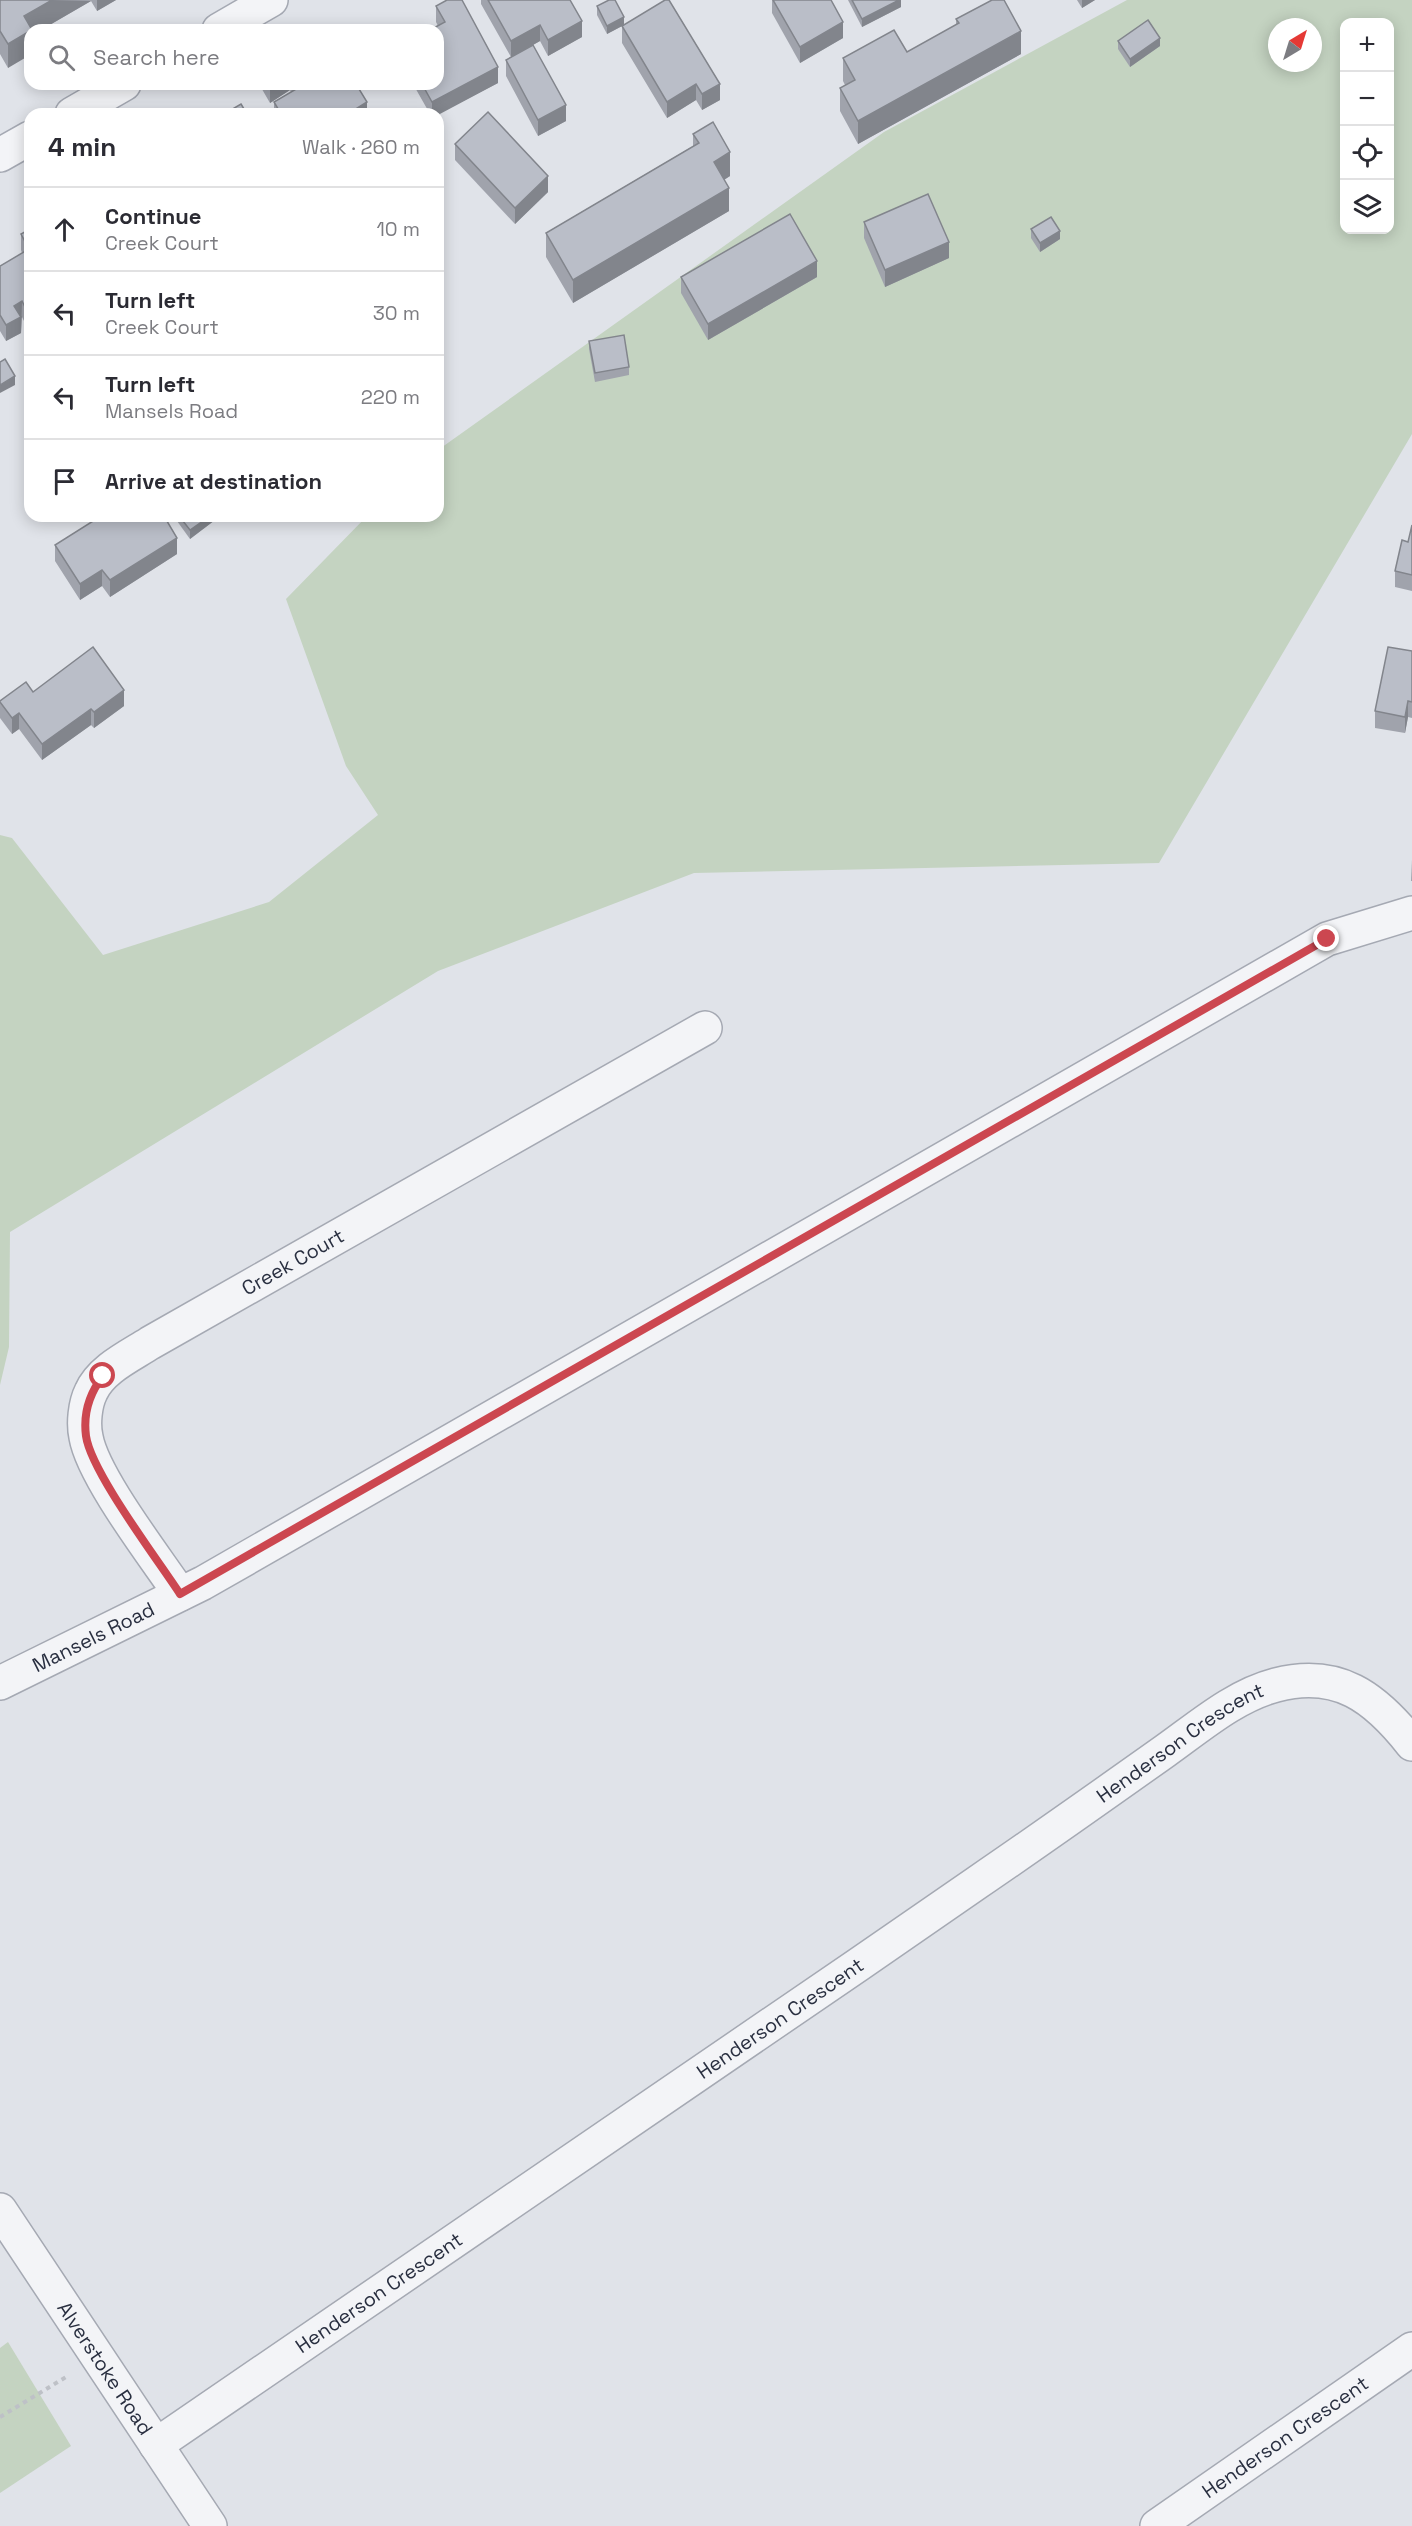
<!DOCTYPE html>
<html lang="en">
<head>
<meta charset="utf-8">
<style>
  :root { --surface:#fff; --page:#f7f7f7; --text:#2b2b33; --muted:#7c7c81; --line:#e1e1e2 }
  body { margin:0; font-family:"Space Grotesk",sans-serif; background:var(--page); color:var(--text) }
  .controls { position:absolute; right:18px; top:18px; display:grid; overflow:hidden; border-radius:12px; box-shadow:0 3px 15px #0003 }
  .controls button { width:54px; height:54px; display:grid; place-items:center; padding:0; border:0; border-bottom:2px solid var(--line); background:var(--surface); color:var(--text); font:30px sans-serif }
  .compass { position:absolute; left:1268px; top:18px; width:54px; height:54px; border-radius:50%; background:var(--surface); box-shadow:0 3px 15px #0003; rotate:38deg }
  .stop { position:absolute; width:18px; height:18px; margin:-14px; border:4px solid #cc4750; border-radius:50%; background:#fff }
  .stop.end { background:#cc4750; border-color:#fff; box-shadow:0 2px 6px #0008 }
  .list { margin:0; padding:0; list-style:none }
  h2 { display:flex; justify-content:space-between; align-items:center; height:78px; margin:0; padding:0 24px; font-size:26px }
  h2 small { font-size:20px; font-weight:400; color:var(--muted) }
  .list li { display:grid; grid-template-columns:39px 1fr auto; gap:18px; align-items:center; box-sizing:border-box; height:84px; padding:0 24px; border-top:2px solid var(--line) }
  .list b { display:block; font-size:22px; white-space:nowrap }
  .list p { margin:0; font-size:20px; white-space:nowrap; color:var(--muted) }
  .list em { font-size:20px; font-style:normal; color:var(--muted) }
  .icon { flex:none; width:33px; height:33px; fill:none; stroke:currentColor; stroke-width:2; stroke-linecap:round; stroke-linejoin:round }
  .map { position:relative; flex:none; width:1412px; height:2526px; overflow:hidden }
  .search { position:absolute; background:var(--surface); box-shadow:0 3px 15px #0003; left:24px; top:24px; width:420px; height:66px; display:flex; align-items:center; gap:15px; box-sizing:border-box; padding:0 21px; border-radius:18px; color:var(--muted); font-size:22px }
  .panel { position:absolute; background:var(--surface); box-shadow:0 3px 15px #0003; left:24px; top:108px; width:420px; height:414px; border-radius:18px }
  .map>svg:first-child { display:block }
  .green { fill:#c4d3c1; fill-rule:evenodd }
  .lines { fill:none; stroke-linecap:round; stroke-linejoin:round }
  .minor-casing { stroke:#a5a9b3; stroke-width:36 }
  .path { stroke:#bec1c7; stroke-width:4; stroke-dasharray:4.5 4.5; stroke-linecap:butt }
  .minor { stroke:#f3f4f7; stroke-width:33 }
  .wall { fill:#a0a3ac }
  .shaded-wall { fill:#82858c }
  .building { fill:#babec8; stroke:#82858c; stroke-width:1.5 }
  .route { stroke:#cc4750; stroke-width:8 }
  .labels { text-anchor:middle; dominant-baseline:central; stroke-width:6; stroke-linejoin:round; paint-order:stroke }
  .street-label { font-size:20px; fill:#292f40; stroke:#eff2f6 }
</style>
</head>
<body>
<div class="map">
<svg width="1412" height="2526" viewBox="0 0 1412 2526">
  <rect width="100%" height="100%" fill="#e0e3e9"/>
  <g class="green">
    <path d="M1127,0H1412V434L1159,863L694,873L438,971L10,1232L9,1347L0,1385V835L12,838L103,955L269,902L378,815L346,766L286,599L367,516H438V450L884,132ZM1344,22H1390V230H1344ZM1277,27H1313V63H1277Z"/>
    <path d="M8,2342L71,2446L0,2493V2348Z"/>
  </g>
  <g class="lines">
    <g class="minor-casing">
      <g id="minor">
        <path d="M219,30L271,0"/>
        <path d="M72,114L124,84"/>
        <path d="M0,155L30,138"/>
        <path id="s1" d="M180,1594C156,1558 93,1477 86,1437C83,1424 85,1404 91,1392C101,1369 130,1356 150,1343L705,1028"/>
        <path id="s2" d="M0,1683L203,1583L1327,939L1412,913"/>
        <path id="s3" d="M0,2210L210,2526"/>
        <path id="s4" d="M156,2445C430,2257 705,2071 978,1882C1041,1839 1103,1795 1165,1751C1199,1727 1234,1696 1276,1685C1338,1669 1375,1697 1412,1744"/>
        <path id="s5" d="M1157,2526L1412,2349"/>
      </g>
    </g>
    <path class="path" d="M0,2417L66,2377"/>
    <use href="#minor" class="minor"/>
  </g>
  <g class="wall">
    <path d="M0,0H116L97,11L91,1L41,30H30L8,68L0,54Z"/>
    <path d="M481,0H488L582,37L548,56L540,41L533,45L566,121L538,136L506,76V60L511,57L481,4Z"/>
    <path d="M772,0H831L843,38L800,63L772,13Z"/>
    <path d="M848,0H901V7L862,27Z"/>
    <path d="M1077,0H1095L1082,8Z"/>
    <path d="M436,6L498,83L438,114H430L413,84H438V26L436,22Z"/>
    <path d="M597,6L624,25L607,34L597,15Z"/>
    <path d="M956,19L1021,54L858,144L840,111V88L845,85L843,81V58L907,52L956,25Z"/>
    <path d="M622,26L720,100L702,110L696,100L667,118L622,43Z"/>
    <path d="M1118,41L1160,46L1130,67L1118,49Z"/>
    <path d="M259,84H356L367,114H274V102L291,92L290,90L270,103Z"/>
    <path d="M693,134L730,176L724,180L729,211L573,303L546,257V233L693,146Z"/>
    <path d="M455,144L548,192L515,224L455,160Z"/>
    <path d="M864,222L949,258L885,287L864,238Z"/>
    <path d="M30,229V331H29L22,317L21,333L6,341L0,331V266L22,253L21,250V234Z"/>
    <path d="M1031,229L1060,239L1040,252L1031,238Z"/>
    <path d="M681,277H817L708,340L681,293Z"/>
    <path d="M589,341L629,367V375L595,382L589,349Z"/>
    <path d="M177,516H215V520L190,539L177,521Z"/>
    <path d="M1412,525V591L1395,587V571L1408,542Z"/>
    <path d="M55,545L177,554L110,597L102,586L80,600L55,561Z"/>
    <path d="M1412,651V718L1408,717L1405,733L1375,728V711Z"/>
    <path d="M33,692L124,706L94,728L91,725L42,760L19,729L12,734L0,718V701Z"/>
    <path d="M1412,860V881H1411Z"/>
  </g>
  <g class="shaded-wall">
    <path d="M52,0L91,1L41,30H30V55L8,68V44L24,16Z"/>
    <path d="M97,0H116L97,11Z"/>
    <path d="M899,0H901V7L862,27V19Z"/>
    <path d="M1082,0H1095L1082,8Z"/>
    <path d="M624,17V25L607,34V26Z"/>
    <path d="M582,21V37L548,56V40Z"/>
    <path d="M843,22V38L800,63V47Z"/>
    <path d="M540,25V41L511,57V41Z"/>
    <path d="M1021,31V54L858,144V121Z"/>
    <path d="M1160,38V46L1130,67V59Z"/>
    <path d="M498,67V83L438,115V114H432V102Z"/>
    <path d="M274,84H290V90L270,103V87Z"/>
    <path d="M696,84V100L667,118V102Z"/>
    <path d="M720,84V100L702,110V94Z"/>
    <path d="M367,102V114H354V110Z"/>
    <path d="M566,105V121L538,136V120Z"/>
    <path d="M730,152V176L714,186V162Z"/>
    <path d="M548,176V192L515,224V208Z"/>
    <path d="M729,188V211L573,303V280Z"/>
    <path d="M1060,231V239L1040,252V243Z"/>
    <path d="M949,242V258L885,287V270Z"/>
    <path d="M817,261V277L708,340V324Z"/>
    <path d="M22,301L21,333L6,341V325L14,306Z"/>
    <path d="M30,314V331H29V315Z"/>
    <path d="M15,376V385L0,393V385Z"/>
    <path d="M210,516H215V520L190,539V530Z"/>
    <path d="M177,538V554L110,597V580Z"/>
    <path d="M102,570V586L80,600V584Z"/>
    <path d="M124,690V706L94,728V712Z"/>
    <path d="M1408,701V717L1405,733V717Z"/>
    <path d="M91,709V725L42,760V744Z"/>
    <path d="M19,713V729L12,734V718Z"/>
  </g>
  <g class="building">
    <path d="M0,0H52L24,16L32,30H30V31L8,44L0,31Z"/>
    <path d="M447,0H462L498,67L432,102L422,84H438V30H430L445,22L436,6Z"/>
    <path d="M488,0H570L582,21L548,40L540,25L511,41Z"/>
    <path d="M609,0H615L624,17L607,26L597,6Z"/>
    <path d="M665,0H669L720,84L702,94L696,84L667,102L622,26Z"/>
    <path d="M773,0H831L843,22L800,47Z"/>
    <path d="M852,0H899L862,19Z"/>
    <path d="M992,0H1004L1021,31L858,121L840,88L855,80L843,58L894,30L907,52L959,23L956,19Z"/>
    <path d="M1148,20L1160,38L1130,59L1118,41Z"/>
    <path d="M533,45L566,105L538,120L506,60Z"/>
    <path d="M296,84H356L367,102L354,110L356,114H281L274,102L298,88Z"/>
    <path d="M241,104L247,114H224Z"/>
    <path d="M488,112L548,176L515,208L455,144Z"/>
    <path d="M713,122L730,152L714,162L729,188L573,280L546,233L699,143L693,134Z"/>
    <path d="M928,194L949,242L885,270L864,222Z"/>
    <path d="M790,214L817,261L708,324L681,277Z"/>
    <path d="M1051,217L1060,231L1040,243L1031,229Z"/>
    <path d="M30,229V314L29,315L22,301L14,306L21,317L6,325L0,315V266L29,249L21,234Z"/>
    <path d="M624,335L629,367L595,373L589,341Z"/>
    <path d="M5,359L15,376L0,385V362Z"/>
    <path d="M101,516H164L177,538L110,580L102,570L80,584L55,545Z"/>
    <path d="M179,516H210L190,530Z"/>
    <path d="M1412,525V575L1395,571L1402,540L1408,542Z"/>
    <path d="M93,647L124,690L94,712L91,709L42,744L19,713L12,718L0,702V701L26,682L33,692Z"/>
    <path d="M1388,647L1412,651V702L1408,701L1405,717L1375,711Z"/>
  </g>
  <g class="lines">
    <path class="route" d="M103,1376C89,1394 83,1413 86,1436C91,1472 158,1560 180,1594L1327,939"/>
  </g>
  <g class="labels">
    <g class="street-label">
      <text stroke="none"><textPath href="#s1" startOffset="472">Creek Court</textPath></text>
      <text stroke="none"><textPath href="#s2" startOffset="104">Mansels Road</textPath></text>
      <text stroke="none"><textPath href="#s4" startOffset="1242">Henderson Crescent</textPath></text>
      <text stroke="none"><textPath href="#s4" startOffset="756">Henderson Crescent</textPath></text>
      <text stroke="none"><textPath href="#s4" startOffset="270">Henderson Crescent</textPath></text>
      <text stroke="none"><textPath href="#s3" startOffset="190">Alverstoke Road</textPath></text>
      <text stroke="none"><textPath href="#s5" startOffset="156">Henderson Crescent</textPath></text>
    </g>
  </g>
</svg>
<div class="controls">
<button>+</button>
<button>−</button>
<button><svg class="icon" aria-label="locate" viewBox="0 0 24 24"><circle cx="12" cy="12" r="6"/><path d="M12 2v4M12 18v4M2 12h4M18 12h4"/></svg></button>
<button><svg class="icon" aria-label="layers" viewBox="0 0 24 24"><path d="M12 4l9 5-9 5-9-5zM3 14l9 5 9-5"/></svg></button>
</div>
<svg class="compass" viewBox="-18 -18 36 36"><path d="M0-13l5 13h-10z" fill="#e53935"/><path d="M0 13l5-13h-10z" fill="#7c7c81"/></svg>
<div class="stop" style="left:103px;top:1376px"></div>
<div class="stop end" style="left:1327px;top:939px"></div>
<div class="search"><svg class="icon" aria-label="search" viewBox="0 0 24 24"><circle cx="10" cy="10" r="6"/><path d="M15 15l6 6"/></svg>Search here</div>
<section class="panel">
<h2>4 min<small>Walk · 260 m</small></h2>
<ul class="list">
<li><svg class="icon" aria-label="ahead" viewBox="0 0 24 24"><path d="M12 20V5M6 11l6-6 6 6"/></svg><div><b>Continue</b><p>Creek Court</p></div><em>10 m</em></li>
<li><svg class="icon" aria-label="left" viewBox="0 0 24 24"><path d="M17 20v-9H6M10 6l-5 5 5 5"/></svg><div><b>Turn left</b><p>Creek Court</p></div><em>30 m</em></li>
<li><svg class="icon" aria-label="left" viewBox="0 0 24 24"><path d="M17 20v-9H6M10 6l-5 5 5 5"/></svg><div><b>Turn left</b><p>Mansels Road</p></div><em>220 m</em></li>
<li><svg class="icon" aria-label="arrive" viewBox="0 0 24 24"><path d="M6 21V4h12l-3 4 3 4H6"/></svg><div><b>Arrive at destination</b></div></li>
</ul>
</section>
</div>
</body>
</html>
